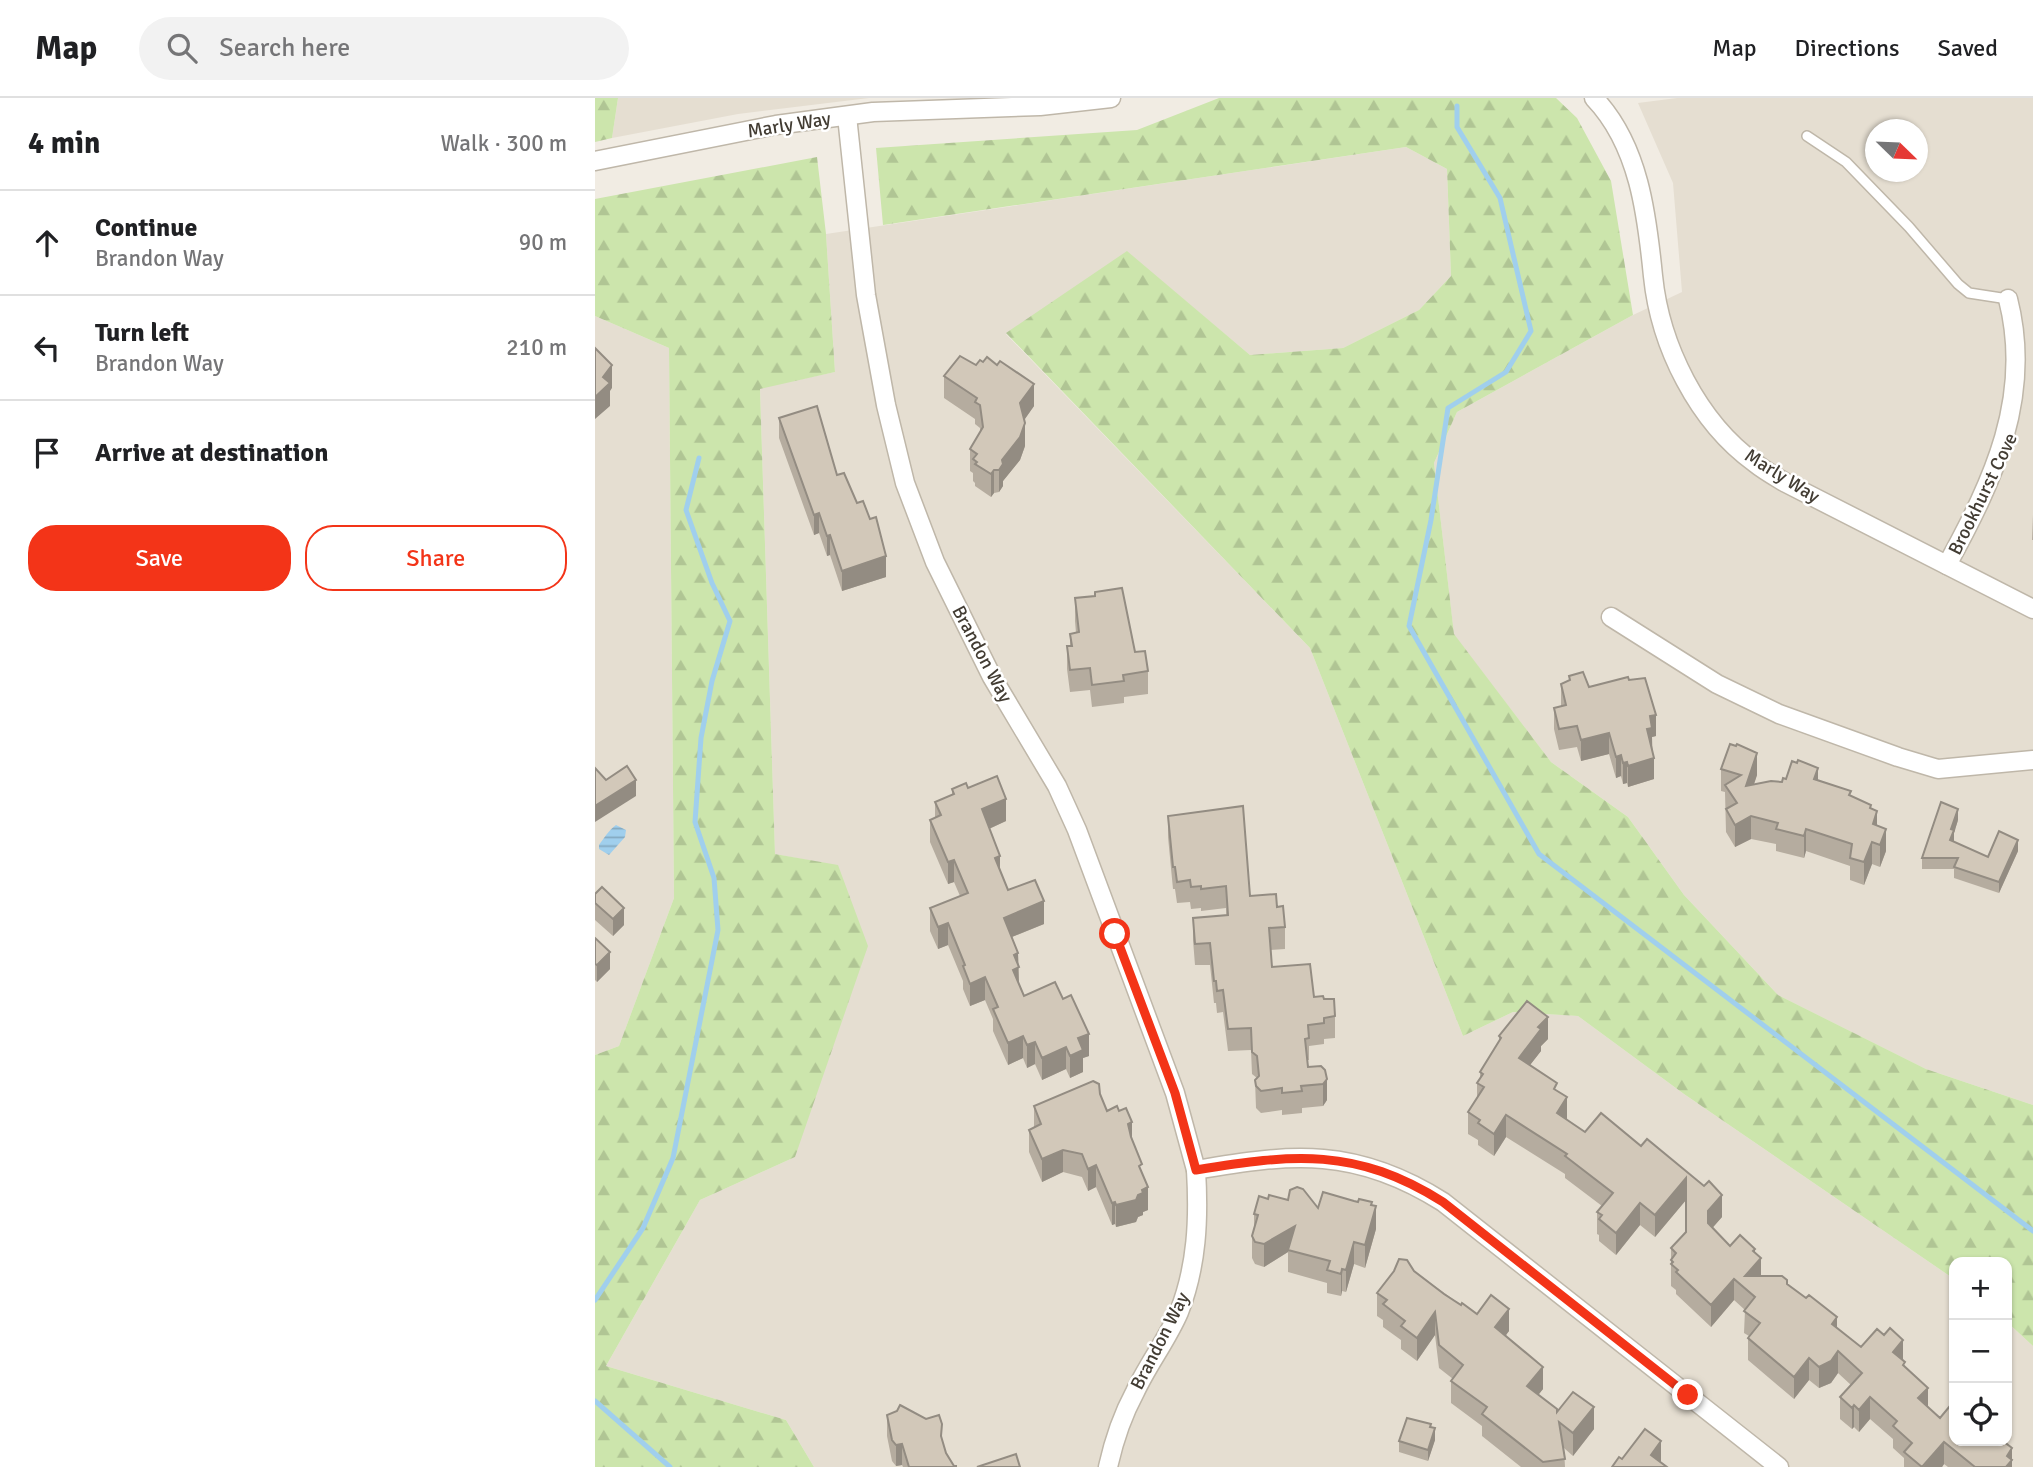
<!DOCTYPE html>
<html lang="en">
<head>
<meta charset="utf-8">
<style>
  :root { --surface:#fff; --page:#f2f2f2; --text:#202124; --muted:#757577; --line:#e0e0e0; --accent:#f33418 }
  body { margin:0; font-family:Signika,sans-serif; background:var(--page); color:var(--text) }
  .controls { position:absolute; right:21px; bottom:21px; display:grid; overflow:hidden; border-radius:14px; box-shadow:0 2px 5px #0004 }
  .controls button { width:63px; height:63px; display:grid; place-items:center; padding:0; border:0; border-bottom:2px solid var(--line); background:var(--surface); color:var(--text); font:35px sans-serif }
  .compass { position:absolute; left:1270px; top:21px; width:63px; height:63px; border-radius:50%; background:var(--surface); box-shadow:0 2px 5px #0004; rotate:113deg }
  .stop { position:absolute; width:21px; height:21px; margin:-16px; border:5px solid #f33418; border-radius:50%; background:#fff }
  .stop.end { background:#f33418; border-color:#fff; box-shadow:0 2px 7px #0008 }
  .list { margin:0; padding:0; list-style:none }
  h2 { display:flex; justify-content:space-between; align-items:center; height:91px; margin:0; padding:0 28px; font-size:30px }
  h2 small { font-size:23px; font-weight:400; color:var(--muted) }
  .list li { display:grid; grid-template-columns:46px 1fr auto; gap:21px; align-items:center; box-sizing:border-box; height:105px; padding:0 28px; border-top:2px solid var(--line) }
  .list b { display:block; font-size:26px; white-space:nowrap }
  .list p { margin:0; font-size:23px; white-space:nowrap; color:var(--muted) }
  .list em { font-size:23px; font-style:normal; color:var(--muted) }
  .actions { display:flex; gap:14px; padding:21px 28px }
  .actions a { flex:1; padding:16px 0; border:2px solid var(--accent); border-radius:28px; text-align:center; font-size:24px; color:var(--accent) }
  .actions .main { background:var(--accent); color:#fff }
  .icon { flex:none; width:38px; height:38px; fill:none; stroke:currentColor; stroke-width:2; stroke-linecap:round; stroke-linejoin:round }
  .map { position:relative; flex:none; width:1438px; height:1369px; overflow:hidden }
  header { display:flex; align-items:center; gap:42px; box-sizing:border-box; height:98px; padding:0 35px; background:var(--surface); border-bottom:2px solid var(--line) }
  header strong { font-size:33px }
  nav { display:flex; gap:38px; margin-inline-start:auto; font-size:24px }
  .search { width:490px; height:63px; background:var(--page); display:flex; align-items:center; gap:18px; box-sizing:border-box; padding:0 24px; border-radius:38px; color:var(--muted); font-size:26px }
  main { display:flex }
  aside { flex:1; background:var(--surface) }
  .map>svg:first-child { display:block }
  .residential { fill:#e5ded1; fill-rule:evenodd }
  .forest { fill:url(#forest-firs) }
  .water { fill:url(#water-rules) }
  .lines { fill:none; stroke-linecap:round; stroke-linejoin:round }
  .stream { stroke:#a0cfed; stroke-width:5 }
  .lane-casing { stroke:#bfb7a9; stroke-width:12 }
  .street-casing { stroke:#bfb7a9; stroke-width:21 }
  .lane { stroke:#fff; stroke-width:9 }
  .street { stroke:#fff; stroke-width:18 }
  .wall { fill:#b5ac9f }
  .shaded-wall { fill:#938c82 }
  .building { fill:#d2c8b9; stroke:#938c82; stroke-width:2 }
  .route { stroke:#f33418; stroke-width:9 }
  .labels { text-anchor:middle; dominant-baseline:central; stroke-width:5; stroke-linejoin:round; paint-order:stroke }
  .street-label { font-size:19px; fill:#423c33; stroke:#fff }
</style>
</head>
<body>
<header>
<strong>Map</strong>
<div class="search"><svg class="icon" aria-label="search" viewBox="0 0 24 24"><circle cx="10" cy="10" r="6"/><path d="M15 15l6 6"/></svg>Search here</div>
<nav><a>Map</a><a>Directions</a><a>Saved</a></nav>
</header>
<main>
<aside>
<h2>4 min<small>Walk · 300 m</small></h2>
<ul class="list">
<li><svg class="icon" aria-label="ahead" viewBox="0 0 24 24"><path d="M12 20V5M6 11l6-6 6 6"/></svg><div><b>Continue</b><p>Brandon Way</p></div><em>90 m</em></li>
<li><svg class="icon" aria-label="left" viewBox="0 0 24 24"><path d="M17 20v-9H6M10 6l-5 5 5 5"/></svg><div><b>Turn left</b><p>Brandon Way</p></div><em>210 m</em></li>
<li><svg class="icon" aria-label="arrive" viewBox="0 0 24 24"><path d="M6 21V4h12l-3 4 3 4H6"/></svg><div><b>Arrive at destination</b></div></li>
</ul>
<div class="actions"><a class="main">Save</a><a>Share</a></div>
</aside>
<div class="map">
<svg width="1438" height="1369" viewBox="0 0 1438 1369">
  <defs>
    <pattern id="forest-firs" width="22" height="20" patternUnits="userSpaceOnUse" patternTransform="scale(1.75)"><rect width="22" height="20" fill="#cce5ac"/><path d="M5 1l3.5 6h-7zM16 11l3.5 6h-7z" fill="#b0c594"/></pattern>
    <pattern id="water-rules" width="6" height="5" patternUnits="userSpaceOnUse" patternTransform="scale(1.75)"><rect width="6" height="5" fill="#a0cfed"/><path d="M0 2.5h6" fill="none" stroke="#84a9c1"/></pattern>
  </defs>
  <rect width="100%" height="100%" fill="#f1ece3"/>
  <g class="residential">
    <path d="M23,0H274L143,16L17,40Z"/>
    <path d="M1082,0H1438V1007L1331,971L1183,897L1089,797L1033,719L956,664L859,537L839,365L862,314L1038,217L1087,194L1078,85L1043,5ZM1280,32H1322V74H1280Z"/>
    <path d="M811,49L852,71L856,178L824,212L748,250L655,257L532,154L411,236L715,550L868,938L918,914L983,918L1089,996L1359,1181V1343H1412V1224L1438,1248V1369H219L191,1322L11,1268L105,1102L200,1059L243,768L180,756L165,290L240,274L231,136Z"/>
    <path d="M0,218L74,250L79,800L24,948L0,957Z"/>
  </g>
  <g class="forest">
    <path d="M0,0H23L17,40L0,44Z"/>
    <path d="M624,0H961L982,20L1016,83L1038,217L862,314L839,365L859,536L956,664L1033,719L1089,797L1183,897L1331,971L1438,1007V1248L1412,1224V1164H1359V1181L1089,996L983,918L918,914L868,938L715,550L411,235L532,153L655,257L748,250L824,212L856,178L852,71L811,49L288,127L281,50L542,32Z"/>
    <path d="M222,59L231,136L240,274L165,291L180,756L243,767L273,848L200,1059L105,1102L11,1268L191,1322L219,1369H0V957L24,948L79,800L74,250L0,218V101Z"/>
  </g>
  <path class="water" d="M21,727L31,732L30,739L14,757L4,751V747C9,740 14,732 21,727Z"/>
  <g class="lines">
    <g class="stream">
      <path d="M862,8V29L905,100L936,233L911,274L853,310L836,422L814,528L944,756L1438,1133"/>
      <path d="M0,1202L48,1130L78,1060L123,832L119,780L100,724L106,640L117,583L135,523L117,485L91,412L104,360"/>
      <path d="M0,1303L75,1369"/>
    </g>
    <g class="lane-casing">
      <path id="lane" d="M1212,38L1251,64L1314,129L1363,186L1374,195L1413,201"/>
    </g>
    <g class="street-casing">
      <g id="street">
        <path d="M999,0C1044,47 1052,117 1058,178C1065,248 1103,324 1160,365C1170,373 1181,379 1191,385L1438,511"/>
        <path d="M252,18L271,197L291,307L310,385L340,464L397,579L462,688L482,732L580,995L601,1072"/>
        <path d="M0,63L181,27L278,14L445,8L516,0"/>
        <path d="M1352,467C1398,383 1438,299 1413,201"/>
        <path d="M1016,519L1122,586L1184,616L1303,659L1343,671L1438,662"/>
        <path d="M513,1369C519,1342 527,1318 540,1294C553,1266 572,1242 584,1214C602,1168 604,1121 601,1072C698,1055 761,1049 848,1104L1184,1369"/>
      </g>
    </g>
    <use href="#lane" class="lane"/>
    <use href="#street" class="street"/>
  </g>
  <g class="wall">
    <path d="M349,278L439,308L429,322L430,348L425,362L408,383V388L404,394L399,395L396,399L380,388V385L378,383V375L375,373V351L385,334V330L380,326V321L349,300Z"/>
    <path d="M184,320L242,377L291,479L247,493L235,457L232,458L224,435L219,437L184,340Z"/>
    <path d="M1438,417V442H1437Z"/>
    <path d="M480,500L540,554L553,573V596L529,599V605L497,609L495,592L475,594L472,571V548H475V536L481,535L480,523Z"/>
    <path d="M974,578L994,589L1061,638L1057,639L1059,681L1033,689L1032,685L1028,686L1026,678L1021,680L1014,656L986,663L982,649L964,652L959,631V610L966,608V586L974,583Z"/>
    <path d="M1126,671L1162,677L1159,686L1187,684L1191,681L1223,682L1256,698L1276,711L1291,753L1285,769L1277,766L1269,787L1255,782V768L1211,753L1209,760L1181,753V746L1156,741L1140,749L1131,734L1130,694L1126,693Z"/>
    <path d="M373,690L411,723L394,731L405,772L413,792L449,826L417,839L423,855L424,886L429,898L494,958L488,960V974L475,980L471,971L447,982L440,966L432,970L428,960L413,967L398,933V921L390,902L375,908L368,891V883L353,847L343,851L335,833V810L365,798L359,784L353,786L335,744V722L340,720V704L357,697V691Z"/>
    <path d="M573,718L655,798L682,809L690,829V851L675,852L677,869L719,899L729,901L740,918V940L729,941V946L714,948V962H712L713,969L726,968L732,1002L728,1008L707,1010V1015L687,1017V1012L666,1015L661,1010L660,982L662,980L657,976L656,952L633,953L628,914L622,915L621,905H619L615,867H600L598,842V820L631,817V810L606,813V810L596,811L595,804L582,805L580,791H578L573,739Z"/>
    <path d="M1363,722L1359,735V744L1393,759L1423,753L1404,795L1359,780V771H1327V760Z"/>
    <path d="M0,796L29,827L18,838L0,822Z"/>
    <path d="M0,840L15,871L2,884L0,882Z"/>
    <path d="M904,938L953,941L946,948V953L935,967L962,993L971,1022L1127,1119L1117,1130L1135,1148L1160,1155L1166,1178L1192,1186L1242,1231L1266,1249L1308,1263L1310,1269L1333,1309L1345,1320L1413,1346L1417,1369H1353L1349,1366L1347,1369H1309V1360L1298,1350V1341L1275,1321L1264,1334L1259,1329L1257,1331L1245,1321V1299L1256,1287L1243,1275L1236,1285L1224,1290L1214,1282L1199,1301L1153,1262V1240L1154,1238L1149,1235L1150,1212L1139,1202L1116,1229L1081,1196V1192L1076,1188V1150L1091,1134V1102L1060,1139L1045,1127L1021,1157L1004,1143V1137L1002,1136V1114L1007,1108L970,1080V1076L911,1039L899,1058L883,1047V1042L873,1036V1014L882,1000V985L885,980V974L904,944Z"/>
    <path d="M505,996L512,1013L537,1042L547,1076L553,1112L548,1114V1117L543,1119L541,1124L521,1129L520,1126L517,1127L501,1089L493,1093L487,1079L468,1074L447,1084L434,1054V1032L439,1030V1008Z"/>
    <path d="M673,1101L693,1102L723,1110L777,1107L781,1131L770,1170L759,1166L751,1194L747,1193L746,1198L732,1195V1185L693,1174V1154L669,1169L660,1166L657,1160V1138L659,1129V1116Z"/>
    <path d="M819,1173L866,1207L914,1233L910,1238L948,1291L943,1297L962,1314L999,1331L978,1358L969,1350L970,1369H926L887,1338V1328L856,1305V1283L858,1281L844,1270L840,1237L822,1263L806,1251V1242L788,1229V1222L782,1218V1195Z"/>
    <path d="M292,1317L347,1343L351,1355L359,1368L361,1369H308L307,1367L301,1368L297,1363L292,1338Z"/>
    <path d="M836,1329L840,1342L833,1363L804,1354V1343Z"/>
  </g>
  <g class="shaded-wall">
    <path d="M17,267V290L15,293V308L0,321V299L8,279Z"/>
    <path d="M439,286V308L425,328V305Z"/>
    <path d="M430,325V348L425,362L408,383V388L404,394V372L407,362Z"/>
    <path d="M399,372V395L396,399V376Z"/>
    <path d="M224,415V435L219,437V417Z"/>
    <path d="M235,437V457L232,458V438Z"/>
    <path d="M291,458V479L247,493V473Z"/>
    <path d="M1061,617V638L1057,639V651L1052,631L1055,618Z"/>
    <path d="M1014,635V656L986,663V642Z"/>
    <path d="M1162,655V677L1151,710V688Z"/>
    <path d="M1026,657V678L1021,680V659Z"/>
    <path d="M1059,660V681L1033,689V668Z"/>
    <path d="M1032,664V685L1028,686V665Z"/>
    <path d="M1223,670V692L1219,681Z"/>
    <path d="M41,682V698L0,724V708Z"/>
    <path d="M411,701V723L387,734V711Z"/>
    <path d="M1363,711V722L1359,735V743L1355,753L1356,731Z"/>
    <path d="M1282,713V735L1278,726Z"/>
    <path d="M1156,718V741L1140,749V727Z"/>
    <path d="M1211,731V753L1209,760V738Z"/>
    <path d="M1291,731V753L1285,769V747Z"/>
    <path d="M1423,742V753L1404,795V784Z"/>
    <path d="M1277,744V766L1269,787V764Z"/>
    <path d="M405,758V781L400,760Z"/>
    <path d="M359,762V784L353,786V764Z"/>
    <path d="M449,803V826L409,842V820Z"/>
    <path d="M29,810V827L18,838V821Z"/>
    <path d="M353,825V847L343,851V829Z"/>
    <path d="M15,854V871L2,884V867Z"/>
    <path d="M423,855L424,891L418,894L419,857Z"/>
    <path d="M390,879V902L375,908V886Z"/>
    <path d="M953,919V941L946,948V953L924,981V960L943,929Z"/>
    <path d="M494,936V958L488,960V974L475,980V958L483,940Z"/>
    <path d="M428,938V960L413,967V945Z"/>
    <path d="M440,944V966L432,970V947Z"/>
    <path d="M471,949V971L447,982V960Z"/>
    <path d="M732,981V1002L728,1008V986Z"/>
    <path d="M972,999V1021L962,1037V1015Z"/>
    <path d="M911,1017V1039L899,1058V1036Z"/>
    <path d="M537,1024V1047L533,1026Z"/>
    <path d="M468,1052V1074L447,1084V1061Z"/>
    <path d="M501,1067V1089L493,1093V1071Z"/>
    <path d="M1091,1080V1102L1060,1139V1117Z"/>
    <path d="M553,1089V1112L548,1114V1117L543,1119L541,1124L521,1129V1107L543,1097L547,1092Z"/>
    <path d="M1127,1097V1119L1113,1135V1113Z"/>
    <path d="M520,1104V1126L517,1127V1105Z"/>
    <path d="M777,1104V1121L781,1108V1131L770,1170V1147Z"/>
    <path d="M1045,1105V1127L1021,1157V1135Z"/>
    <path d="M700,1128L693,1154L669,1169V1146Z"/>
    <path d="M759,1144V1166L751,1194V1172Z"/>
    <path d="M1160,1151V1167L1166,1160V1182L1150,1178L1158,1153Z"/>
    <path d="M747,1171V1193L746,1198V1176Z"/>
    <path d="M1139,1181V1202L1116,1229V1207Z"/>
    <path d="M914,1211V1233L900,1252V1229Z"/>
    <path d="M840,1214V1237L822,1263V1240Z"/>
    <path d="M1242,1219V1241L1237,1226Z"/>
    <path d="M1308,1242V1264L1298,1254Z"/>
    <path d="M1243,1253V1275L1236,1285L1224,1290V1269Z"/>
    <path d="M1214,1260V1282L1199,1301V1279Z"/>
    <path d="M948,1269V1291L932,1311V1288Z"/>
    <path d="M1333,1290V1311L1323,1300Z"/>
    <path d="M1275,1299V1321L1264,1334V1312Z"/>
    <path d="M1259,1307V1329L1257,1331V1310Z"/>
    <path d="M999,1309V1331L978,1358V1335Z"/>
    <path d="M840,1330V1342L833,1363V1352Z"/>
    <path d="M1066,1343V1365L1056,1357Z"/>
    <path d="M1349,1344V1366L1347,1369H1328Z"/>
    <path d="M307,1346V1367L301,1368V1347Z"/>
    <path d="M1417,1350V1369H1411L1412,1358Z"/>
  </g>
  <g class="building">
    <path d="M0,250L17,267L8,279L15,285L0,299Z"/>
    <path d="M365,258L381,267L385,262L388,264L392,259L402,267L405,263L439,286L425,305L430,325L425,339L407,362L408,366L404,372H399L396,376L380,366L382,364L378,361L382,356L375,351L388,329L385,307L380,304L382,300L349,278Z"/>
    <path d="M222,308L242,377L249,375L262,405L268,403L275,421L281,419L291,458L247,473L235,437L232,438L224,415L219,417L184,320Z"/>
    <path d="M527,490L540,554L550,553L553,573L528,577L529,583L497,587L495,570L475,572L472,548H477L475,536L484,534L480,500L500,498V494Z"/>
    <path d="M988,574L994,589L1033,579L1034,582L1050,580L1061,617L1055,618L1057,630L1052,631L1059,660L1033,668L1032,664L1028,665L1026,657L1021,659L1014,635L986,642L982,628L964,631L959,610L971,607L966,586L975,582L974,578Z"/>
    <path d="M1135,646L1141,648L1142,646L1162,655L1151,688L1176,683L1187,684L1188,680L1191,681L1197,663L1202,665L1203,662L1223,670L1219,681L1256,693L1254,697L1276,707L1275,710L1282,713L1278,726L1291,731L1285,747L1277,744L1269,764L1255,760L1257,746L1211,731L1209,738L1181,731L1183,725L1156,718L1140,727L1131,711L1142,705L1130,687L1146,677L1126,671Z"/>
    <path d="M32,668L41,682L0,708V670L11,682Z"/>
    <path d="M402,678L411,701L387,711L405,758L400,760L413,792L440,782L449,803L409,820L423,855L419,857L424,869L418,872L429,898L460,884L468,901L476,897L494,936L483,940L488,952L475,958L471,949L447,960L440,944L432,947L428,938L413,945L398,911L403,909L390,879L375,886L368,868L370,867L353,825L343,829L335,810L373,795L359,762L353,764L335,722L346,717L340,704L359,696L357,691L371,685L373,690Z"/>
    <path d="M1346,704L1363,711L1356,731L1359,732L1355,742L1393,759L1404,733L1423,742L1404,784L1359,769L1363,760H1327Z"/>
    <path d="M648,708L655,798L681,796L682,809L688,808L690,829L674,830L677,869L715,866L719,899L728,898L729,901H739L740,918L729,920V925L713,927L714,940L710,941L713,969L726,968L730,972L732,981L728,986L706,988L707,993L687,995V990L666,993L661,988L660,982L664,978L662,958L657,954L656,930L633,931L628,892L622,893L621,883H619L615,845L600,846L598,820L633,817L631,788L606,791V788L596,789L595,782L582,784L580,769H578L573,718Z"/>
    <path d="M7,789L29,810L18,821L0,805V796Z"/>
    <path d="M0,840L15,854L2,867L0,866Z"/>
    <path d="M932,903L953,919L943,929L946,931L924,960L962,985L959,991L972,999L962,1015L990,1034L1006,1015L1046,1048L1052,1041L1109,1088L1114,1083L1127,1097L1113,1113V1125L1135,1148L1145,1137L1160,1151L1158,1153L1166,1160L1150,1178H1187L1192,1182V1186L1211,1200L1214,1197L1242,1219L1237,1226L1266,1249L1282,1231L1289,1237L1295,1230L1308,1242L1298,1254L1310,1264L1308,1267L1333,1290L1323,1300L1345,1320L1359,1303V1343H1408L1417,1350L1412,1358L1417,1362L1411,1369H1380L1349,1344L1327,1369L1309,1354L1317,1345L1298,1328L1302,1323L1275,1299L1264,1312L1259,1307L1257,1310L1245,1299L1267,1275L1243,1253L1236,1263L1224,1269L1214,1260L1199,1279L1153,1240L1165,1225L1149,1213L1160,1199L1139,1181L1116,1207L1081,1174L1083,1172L1076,1166L1078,1164L1076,1162L1081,1155L1076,1150L1091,1134V1080L1060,1117L1045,1105L1021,1135L1004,1121L1007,1117L1002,1114L1018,1095L970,1058L972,1056L911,1017L899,1036L883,1025L885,1022L873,1014L889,989L882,985L888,976L885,974L906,940L904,938Z"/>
    <path d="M498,983L504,986L505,996L512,1013L522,1008L524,1013L531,1010L537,1024L533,1026L536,1039L547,1066L544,1068L553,1089L547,1092L548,1095L543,1097L541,1102L521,1107L520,1104L517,1105L501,1067L493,1071L487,1056L468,1052L447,1061L434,1032L446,1026L439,1008Z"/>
    <path d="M702,1089L708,1091L723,1110L728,1094L759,1103L763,1104L764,1101L777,1104L776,1107L781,1108L770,1147L759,1144L751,1172L747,1171L746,1176L732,1172L735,1163L693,1152L700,1128L669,1146L660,1144L657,1138L663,1117L659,1116L664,1098L673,1101L674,1097L693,1102L695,1092Z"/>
    <path d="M804,1161L812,1162L819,1173L849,1196L866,1207L867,1205L882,1216L896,1197L914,1211L900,1229L948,1269L932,1288L962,1311V1314L978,1294L999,1309L978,1335L964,1324L970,1361L948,1364L887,1316L892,1309L856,1283L868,1267L844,1247L840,1214L822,1240L806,1228L810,1223L788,1206L792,1202L782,1195L799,1173Z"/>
    <path d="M305,1307L331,1321L344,1317L347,1326L346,1338L351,1355L359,1368H361V1369H314L307,1346L301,1347L297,1342L292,1317L302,1313Z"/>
    <path d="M812,1320L836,1326L835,1329L840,1330L833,1352L804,1343Z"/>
    <path d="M1050,1331L1066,1343L1056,1357L1072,1369H1017L1024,1359L1027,1361Z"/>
    <path d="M421,1356L425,1369H382Z"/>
  </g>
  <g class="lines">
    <path class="route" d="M520,836L580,995L601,1072C698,1056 761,1049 848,1104L1093,1297"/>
  </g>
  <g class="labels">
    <g class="street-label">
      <text transform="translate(194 27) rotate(-9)">Marly Way</text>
      <text transform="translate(1187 378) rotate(32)">Marly Way</text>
      <text transform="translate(1388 396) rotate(-64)">Brookhurst Cove</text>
      <text transform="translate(387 556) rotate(62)">Brandon Way</text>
      <text transform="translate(565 1243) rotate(-63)">Brandon Way</text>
    </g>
  </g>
</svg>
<div class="controls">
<button>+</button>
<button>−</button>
<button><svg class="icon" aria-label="locate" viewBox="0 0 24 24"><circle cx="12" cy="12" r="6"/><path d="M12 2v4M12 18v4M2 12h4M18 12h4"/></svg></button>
</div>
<svg class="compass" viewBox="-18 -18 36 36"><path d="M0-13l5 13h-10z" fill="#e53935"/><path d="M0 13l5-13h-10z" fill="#757577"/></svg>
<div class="stop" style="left:520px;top:836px"></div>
<div class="stop end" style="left:1093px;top:1297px"></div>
</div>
</main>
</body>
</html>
